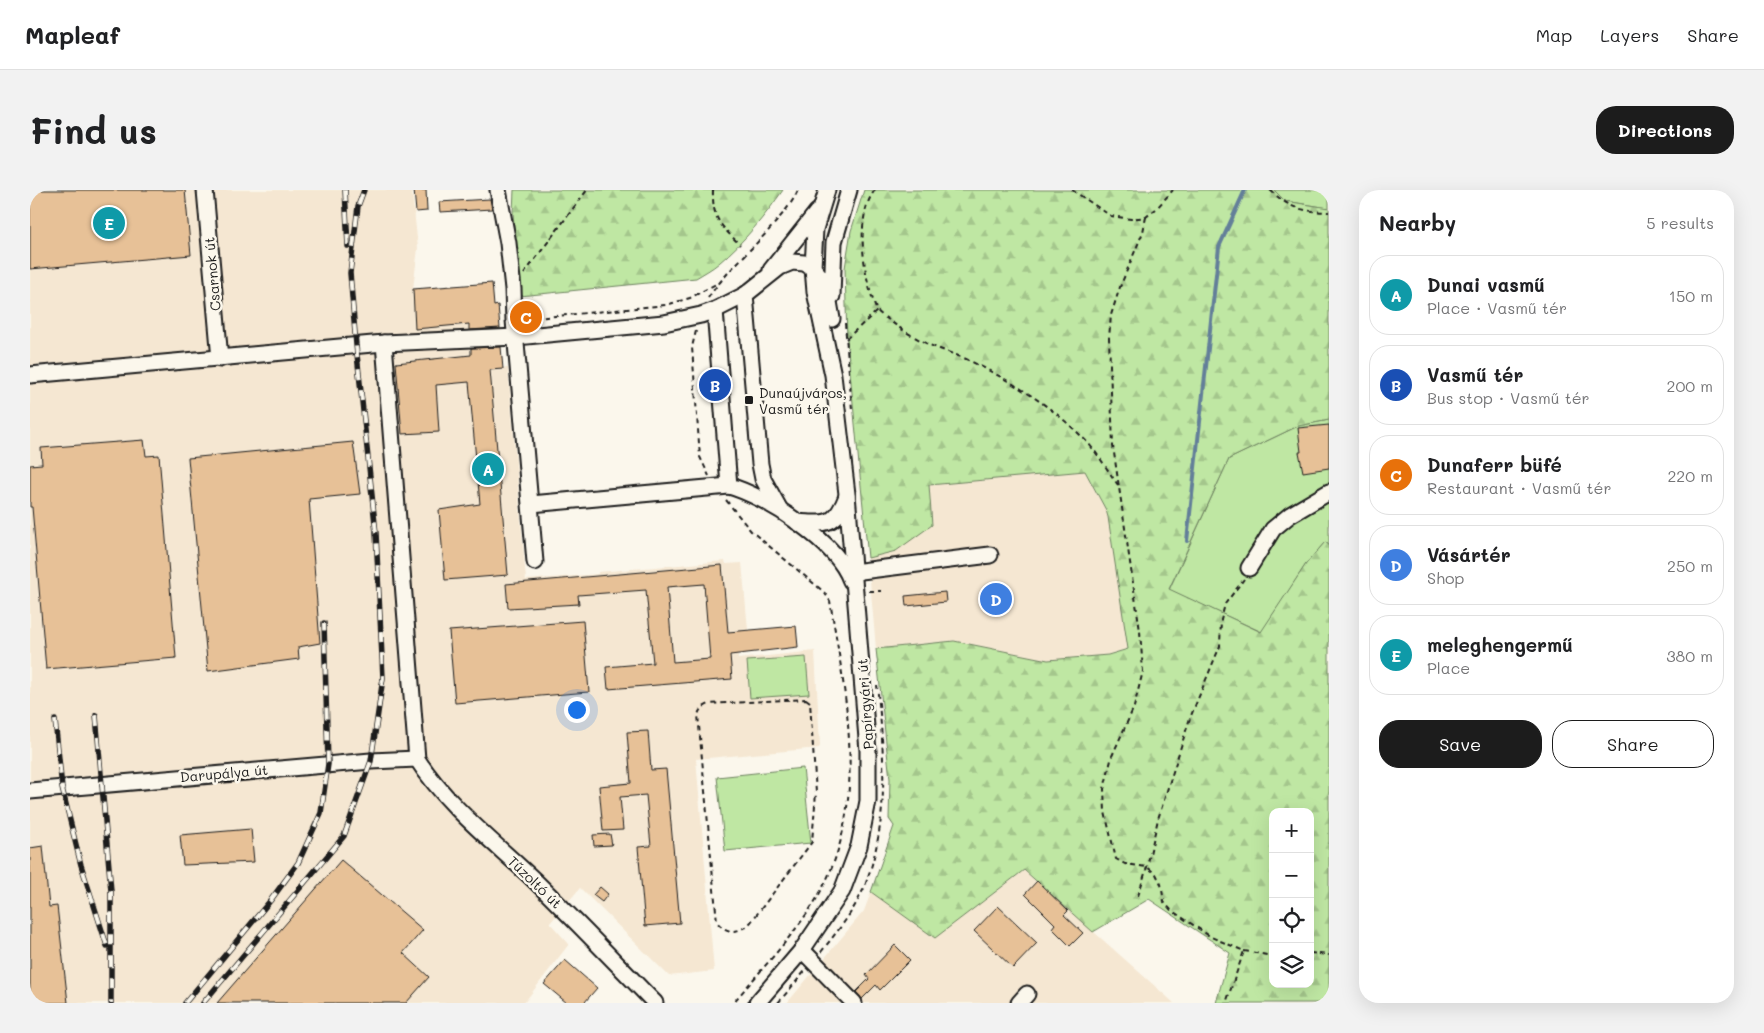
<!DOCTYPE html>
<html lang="en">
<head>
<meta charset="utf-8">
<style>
  :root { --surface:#fff; --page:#f2f2f2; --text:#202124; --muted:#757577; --line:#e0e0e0; --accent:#1c1c1c }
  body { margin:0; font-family:Mali,sans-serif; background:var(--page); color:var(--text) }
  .controls { position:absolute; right:15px; bottom:15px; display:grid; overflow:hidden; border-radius:10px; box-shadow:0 5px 20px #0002 }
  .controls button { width:45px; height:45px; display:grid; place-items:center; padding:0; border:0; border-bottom:1px solid var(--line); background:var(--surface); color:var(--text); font:25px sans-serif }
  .you { position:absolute; left:546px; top:519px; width:18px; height:18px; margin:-12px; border:4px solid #fff; border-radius:50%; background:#1a73e8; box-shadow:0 0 0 8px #1a73e833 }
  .badge { display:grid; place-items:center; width:32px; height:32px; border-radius:50%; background:var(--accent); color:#fff; font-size:16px; font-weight:700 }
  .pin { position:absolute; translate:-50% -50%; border:2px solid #fff; box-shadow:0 1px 5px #0006 }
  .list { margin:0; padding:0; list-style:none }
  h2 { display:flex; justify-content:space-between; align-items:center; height:65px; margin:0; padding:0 20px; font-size:21px }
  h2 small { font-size:16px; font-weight:400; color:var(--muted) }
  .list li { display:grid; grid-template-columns:32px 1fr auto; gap:15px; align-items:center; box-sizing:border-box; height:80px; margin:0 10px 10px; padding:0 10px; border:1px solid var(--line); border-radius:20px }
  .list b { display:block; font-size:19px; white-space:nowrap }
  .list p { margin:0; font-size:16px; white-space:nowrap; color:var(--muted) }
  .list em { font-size:16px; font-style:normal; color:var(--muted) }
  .actions { display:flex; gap:10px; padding:15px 20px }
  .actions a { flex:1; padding:11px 0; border:1px solid var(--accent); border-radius:20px; text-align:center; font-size:18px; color:var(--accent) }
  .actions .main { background:var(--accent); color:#fff }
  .icon { flex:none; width:28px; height:28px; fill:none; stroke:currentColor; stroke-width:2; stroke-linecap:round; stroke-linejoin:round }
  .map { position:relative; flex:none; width:1299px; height:813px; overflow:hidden; border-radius:20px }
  header { display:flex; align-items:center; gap:30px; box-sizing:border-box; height:70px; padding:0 25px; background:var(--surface); border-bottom:1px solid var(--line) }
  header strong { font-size:24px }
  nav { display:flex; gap:28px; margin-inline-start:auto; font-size:18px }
  .intro { display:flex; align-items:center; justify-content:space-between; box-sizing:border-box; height:120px; padding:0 30px }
  h1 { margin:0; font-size:35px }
  .button { padding:12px 22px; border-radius:20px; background:var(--accent); color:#fff; font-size:18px; font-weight:700 }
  main { display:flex; gap:30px; padding:0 30px }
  aside { flex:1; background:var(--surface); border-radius:20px; box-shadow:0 5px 20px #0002 }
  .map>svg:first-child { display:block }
  .built { fill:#f5e7d2 }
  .grass { fill:#bfe7a3; stroke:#6e8260 }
  .forest { fill:url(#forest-firs); stroke:#6e8260; fill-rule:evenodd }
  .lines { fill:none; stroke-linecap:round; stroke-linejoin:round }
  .stream { stroke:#637f99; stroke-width:4 }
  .building { fill:#e7c197; stroke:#1c1c1c; fill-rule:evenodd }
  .minor-casing { stroke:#1c1c1c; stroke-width:19 }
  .path { stroke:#1c1c1c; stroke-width:2; stroke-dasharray:5 4; stroke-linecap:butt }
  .minor { stroke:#fbf7ec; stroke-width:15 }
  .rail-casing { stroke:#1c1c1c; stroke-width:5.5 }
  .rail { stroke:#fbf7ec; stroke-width:4; stroke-dasharray:11; stroke-linecap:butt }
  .poi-dot { fill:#1c1c1c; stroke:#fbf7ec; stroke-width:2 }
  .labels { text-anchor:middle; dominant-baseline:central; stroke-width:5; stroke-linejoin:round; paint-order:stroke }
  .street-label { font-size:14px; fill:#1c1c1c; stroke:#fbf7ec }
  .poi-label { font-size:14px; fill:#1c1c1c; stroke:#fbf7ec; text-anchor:start }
</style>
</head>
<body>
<header>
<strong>Mapleaf</strong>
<nav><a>Map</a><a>Layers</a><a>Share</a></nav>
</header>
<div class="intro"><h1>Find us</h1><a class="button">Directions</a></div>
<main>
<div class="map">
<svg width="1299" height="813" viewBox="0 0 1299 813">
  <defs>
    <pattern id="forest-firs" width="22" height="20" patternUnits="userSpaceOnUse" patternTransform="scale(1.25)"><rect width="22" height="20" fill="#bfe7a3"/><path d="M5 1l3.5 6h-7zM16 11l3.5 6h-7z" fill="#a4c68c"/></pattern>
  </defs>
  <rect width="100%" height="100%" fill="#fbf7ec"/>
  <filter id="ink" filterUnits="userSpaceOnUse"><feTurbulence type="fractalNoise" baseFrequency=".02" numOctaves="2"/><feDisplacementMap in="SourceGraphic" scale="10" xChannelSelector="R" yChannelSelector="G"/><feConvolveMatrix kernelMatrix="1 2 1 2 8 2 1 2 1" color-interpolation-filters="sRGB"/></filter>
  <g filter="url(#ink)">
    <g class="built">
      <path d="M0,0H382L388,58L383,99L462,93L464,115H468L473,178H478L496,390L568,384V382L695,371L696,374L712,373L718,440L706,442L708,469L785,461L790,556L789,558L666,569L684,781L639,786L550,698L520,733L539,754L494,813H0Z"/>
      <path d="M1055,281L1076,320L1078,327L1098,459L1078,465L1018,470L924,451L846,459L838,368L866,361L899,295Z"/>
      <path d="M853,670L920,736L994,680L1144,813H757L834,721Z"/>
    </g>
    <g class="grass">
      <path d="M1244,0H1299V18L1255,11Z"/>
      <path d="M1299,230V355L1295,352L1276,374L1232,442L1139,400L1199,269L1268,236Z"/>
      <path d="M776,467L779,504L720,508L717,471Z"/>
      <path d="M773,578L781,653L695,661L687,587Z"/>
    </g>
    <g class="forest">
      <path d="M484,0H753C735,26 714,52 689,73C682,79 674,83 666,88L490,106L483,23Z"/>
      <path d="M834,0H1244L1255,11L1299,18V230L1268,236L1199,269L1139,399L1231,442L1276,374L1295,352L1299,355V813H1186L1200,763L1119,709L1063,742L994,680L905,748L841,702L864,636L859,629L860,589L846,459L924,451L1018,470L1078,465L1098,459L1078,327L1076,320L1055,281L899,295L902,335L866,361L838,368L817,151L815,78L821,41ZM1243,622H1280V794H1243Z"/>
    </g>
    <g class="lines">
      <path class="stream" d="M1157,351L1189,57L1215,0"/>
    </g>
    <g class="building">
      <path d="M0,0H155L161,65L0,79Z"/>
      <path d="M384,0H396L397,21L386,22Z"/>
      <path d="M460,9L462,19L410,22L409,12Z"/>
      <path d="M462,93L464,116L468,115L470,138L439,140V134L385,139L383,99Z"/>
      <path d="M471,157L473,179L460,180L478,385L415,390L409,320L450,314L439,192L406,195L409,242L372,244L366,173L441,165V158Z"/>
      <path d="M1299,235V278L1273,282L1269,262H1271L1268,238Z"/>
      <path d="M114,250L116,266L129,265L146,468L16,479L2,317H0V275L12,274L11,258Z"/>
      <path d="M323,252L330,304L279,309L290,453L268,457L269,469L178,481L158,268Z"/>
      <path d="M692,375L698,442L766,436L768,457L700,465L702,489L578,499L576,477L623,473L616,400L548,405L549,414L478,418L476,394ZM674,394L680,469L643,472L637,397Z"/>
      <path d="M915,402L916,412L876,416L875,406Z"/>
      <path d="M553,431L559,502L425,513L419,441Z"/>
      <path d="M618,541L621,580L636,579L650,733L615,736L608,657L621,656L616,605L590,607L593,640L573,641L569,596L601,593L597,542Z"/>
      <path d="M221,639L224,672L153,675L150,645Z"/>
      <path d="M580,644L582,655L564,656L563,645Z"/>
      <path d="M13,656L19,717L27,716L38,813H0V658Z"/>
      <path d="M311,670L393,740L373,763L399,787L376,813H187Z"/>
      <path d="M1007,691L1038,721L1034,725L1053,743L1040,756L1022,738L1025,734L995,704Z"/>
      <path d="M570,697L578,704L572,712L563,705Z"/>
      <path d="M968,716L1007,753L983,778L944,741Z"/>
      <path d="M865,755L880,770L850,800L846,795L832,809L826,802L839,789L836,785Z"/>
      <path d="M535,770L567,798L554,813H537L514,794Z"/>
    </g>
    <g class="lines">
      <g class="minor-casing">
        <g id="minor">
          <path d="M175,0L190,169"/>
          <path d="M468,0L478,53L483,99L484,130L505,372"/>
          <path d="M741,80L787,22"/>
          <path d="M715,105L730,274L733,289L749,318"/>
          <path d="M802,106L804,52L819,0"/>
          <path d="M685,120L699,296"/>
          <path d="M354,153L387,569C417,616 464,652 504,690C545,730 585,772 625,813"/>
          <path d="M0,185L354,153L486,147L634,133L671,125L685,120L715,105L750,77L762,72L774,73L783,78L791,87L797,100L802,129"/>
          <path d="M501,314L699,296C736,306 808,353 821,391"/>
          <path d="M767,332C797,335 806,335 817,306"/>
          <path d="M1219,378L1243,339L1260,325L1299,302"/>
          <path d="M823,382L960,365"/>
          <path d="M0,601L341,571L387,569"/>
          <path d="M772,760L824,813"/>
          <path d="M727,813L772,760L812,701L829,656L838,611V561L817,304L803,185L785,102L783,78L785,39L797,0"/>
          <path d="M989,813L997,804"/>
        </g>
      </g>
      <g class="path">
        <path d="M683,0C682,30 691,35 710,55"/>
        <path d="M845,0C825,25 833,81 843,110C844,113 845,118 847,120C849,124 855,127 859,130C869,138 882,146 894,152C907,159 922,163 936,169C980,190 1023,216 1057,252C1069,265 1078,281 1088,295"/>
        <path d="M1042,0L1081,26L1101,29L1116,27L1126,19L1143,0"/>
        <path d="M1240,0C1261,19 1270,21 1299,22"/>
        <path d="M1116,27L1113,42L1090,97L1081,125L1079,148L1083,256L1110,441L1113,481L1104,517L1082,566L1074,599L1075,622L1086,669L1095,674L1117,677L1126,684L1131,694L1134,712L1141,720L1181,747L1214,761L1196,813"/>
        <path d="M494,84L557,0"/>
        <path d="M678,108C697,80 724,58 746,32C754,22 763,12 768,0"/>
        <path d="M496,129L636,115L660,108L686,94"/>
        <path d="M815,133L822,220"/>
        <path d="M666,141L662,157L670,267L679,286"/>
        <path d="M816,149L847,121"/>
        <path d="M696,310L721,341L794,402L800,411C817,513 842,627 780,719C757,753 729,782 703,813"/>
        <path d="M839,401H851"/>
        <path d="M776,509L780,512L786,603L782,652L721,732C710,743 697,745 687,732L668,525C670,518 673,517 679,514Z"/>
        <path d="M1108,706L1117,677L1128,629L1160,528L1190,456L1191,430L1195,414L1214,389"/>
        <path d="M1214,761L1243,766"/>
        <path d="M791,762C806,743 822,724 832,702C836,696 837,688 840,681C859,620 854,558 847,495"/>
        <path d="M1280,763L1299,765"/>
        <path d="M748,813L775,781"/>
      </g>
      <use href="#minor" class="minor"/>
      <g class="rail-casing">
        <g id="rail">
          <path d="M315,0L318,56"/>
          <path d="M66,525L81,701V813"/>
          <path d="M25,530L32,598L51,675L77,756"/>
          <path d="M155,813L240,711L268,673L291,623L298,574L294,433"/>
          <path d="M173,813L314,646L341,571L353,488L346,343L326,155L320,83L328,16L334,0"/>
        </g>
      </g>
      <use href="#rail" class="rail"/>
    </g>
  </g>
  <rect class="poi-dot" x="714" y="205" width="10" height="10" rx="2.5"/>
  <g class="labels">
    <g class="street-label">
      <text transform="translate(182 84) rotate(-95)">Csarnok út</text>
      <text transform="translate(835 514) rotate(-94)">Papírgyári út</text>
      <text transform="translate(194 583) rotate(-5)">Darupálya út</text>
      <text transform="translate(505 692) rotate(44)">Tűzoltó út</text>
    </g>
    <g class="poi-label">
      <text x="729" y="202">Dunaújváros,<tspan x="729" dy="16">Vasmű tér</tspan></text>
    </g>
  </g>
</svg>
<div class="controls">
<button>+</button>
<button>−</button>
<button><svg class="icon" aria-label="locate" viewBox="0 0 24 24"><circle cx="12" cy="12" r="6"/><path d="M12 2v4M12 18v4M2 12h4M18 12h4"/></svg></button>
<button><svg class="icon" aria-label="layers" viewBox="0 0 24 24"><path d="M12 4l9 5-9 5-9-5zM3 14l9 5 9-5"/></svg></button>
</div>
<div class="you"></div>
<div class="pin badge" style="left:458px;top:279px;background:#0f9aa8">A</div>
<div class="pin badge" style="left:685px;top:195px;background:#1a4fb4">B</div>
<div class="pin badge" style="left:496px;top:127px;background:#e8710a">C</div>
<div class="pin badge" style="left:966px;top:409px;background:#3f7fe0">D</div>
<div class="pin badge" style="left:79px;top:33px;background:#0f9aa8">E</div>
</div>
<aside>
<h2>Nearby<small>5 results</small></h2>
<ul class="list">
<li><span class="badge" style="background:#0f9aa8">A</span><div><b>Dunai vasmű</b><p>Place · Vasmű tér</p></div><em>150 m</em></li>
<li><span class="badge" style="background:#1a4fb4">B</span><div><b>Vasmű tér</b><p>Bus stop · Vasmű tér</p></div><em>200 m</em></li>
<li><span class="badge" style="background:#e8710a">C</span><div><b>Dunaferr büfé</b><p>Restaurant · Vasmű tér</p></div><em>220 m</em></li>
<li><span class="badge" style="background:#3f7fe0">D</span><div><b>Vásártér</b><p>Shop</p></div><em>250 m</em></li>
<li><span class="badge" style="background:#0f9aa8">E</span><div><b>meleghengermű</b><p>Place</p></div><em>380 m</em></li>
</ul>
<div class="actions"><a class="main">Save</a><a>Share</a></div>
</aside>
</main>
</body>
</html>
